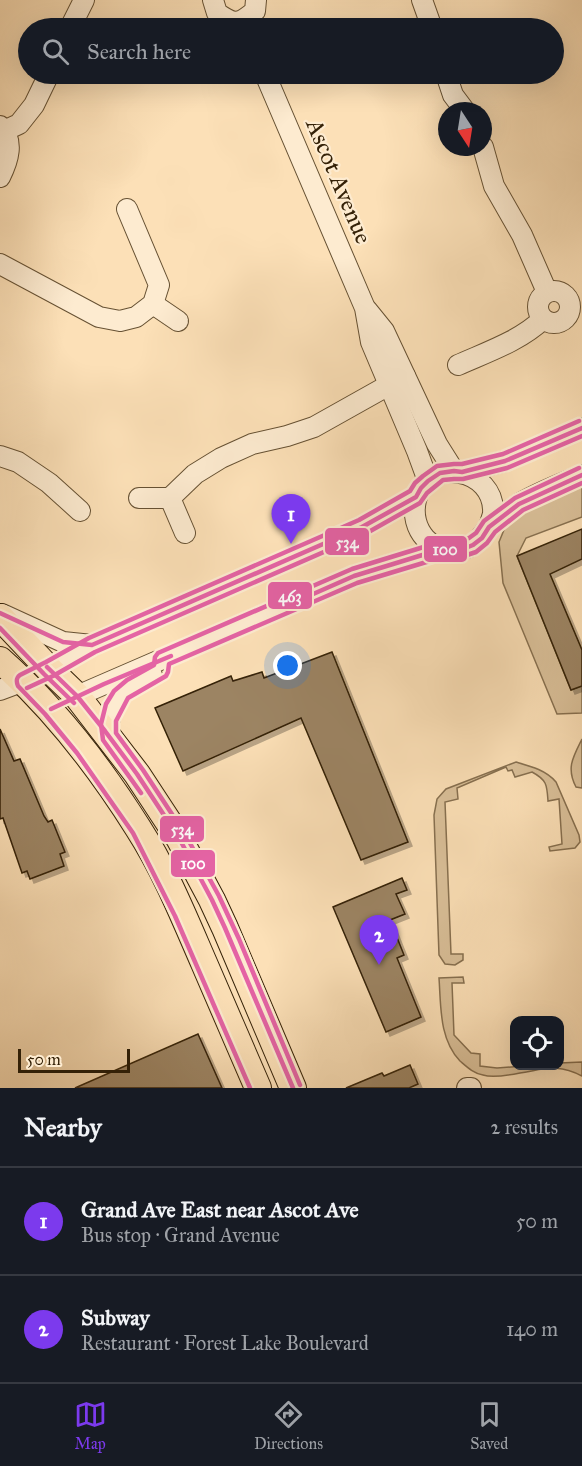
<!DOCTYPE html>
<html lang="en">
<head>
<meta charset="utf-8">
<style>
  :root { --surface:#171b24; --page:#20242c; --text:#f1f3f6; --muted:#9ea1a6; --line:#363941; --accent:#7c3aed }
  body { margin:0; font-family:"IM FELL Great Primer",serif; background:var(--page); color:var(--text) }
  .controls { position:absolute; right:18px; bottom:18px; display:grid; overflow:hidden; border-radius:12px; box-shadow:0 6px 24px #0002 }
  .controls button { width:54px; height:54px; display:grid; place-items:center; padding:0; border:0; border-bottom:2px solid var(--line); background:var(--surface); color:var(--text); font:30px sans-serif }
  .compass { position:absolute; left:438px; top:102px; width:54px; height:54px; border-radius:50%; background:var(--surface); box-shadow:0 6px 24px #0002; rotate:168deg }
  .scale { position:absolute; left:18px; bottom:15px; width:112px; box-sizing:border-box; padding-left:6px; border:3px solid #342107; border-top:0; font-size:16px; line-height:21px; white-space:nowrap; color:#342107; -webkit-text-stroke:4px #fdebd0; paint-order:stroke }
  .you { position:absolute; left:288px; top:666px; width:21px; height:21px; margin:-15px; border:4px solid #fff; border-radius:50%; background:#1a73e8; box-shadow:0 0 0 9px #1a73e833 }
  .badge { display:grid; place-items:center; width:39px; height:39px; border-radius:50%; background:var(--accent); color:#fff; font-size:20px; font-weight:700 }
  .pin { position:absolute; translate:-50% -50px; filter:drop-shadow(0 2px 3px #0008) }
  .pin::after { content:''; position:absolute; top:32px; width:21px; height:18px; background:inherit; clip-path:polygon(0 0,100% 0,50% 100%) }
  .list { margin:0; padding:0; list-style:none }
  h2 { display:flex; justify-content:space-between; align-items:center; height:78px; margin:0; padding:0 24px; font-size:26px }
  h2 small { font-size:20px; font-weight:400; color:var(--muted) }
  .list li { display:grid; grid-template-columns:39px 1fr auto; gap:18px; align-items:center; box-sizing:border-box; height:108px; padding:0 24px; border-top:2px solid var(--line) }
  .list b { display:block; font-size:22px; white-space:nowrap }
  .list p { margin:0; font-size:20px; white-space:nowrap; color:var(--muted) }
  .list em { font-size:20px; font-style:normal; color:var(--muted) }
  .icon { flex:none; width:33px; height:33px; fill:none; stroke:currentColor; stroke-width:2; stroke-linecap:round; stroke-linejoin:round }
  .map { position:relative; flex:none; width:582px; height:1088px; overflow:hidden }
  .search { position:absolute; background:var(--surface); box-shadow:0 6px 24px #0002; left:18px; right:18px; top:18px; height:66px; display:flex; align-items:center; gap:15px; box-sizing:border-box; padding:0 21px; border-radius:33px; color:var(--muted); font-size:22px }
  .sheet { height:294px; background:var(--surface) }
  nav { display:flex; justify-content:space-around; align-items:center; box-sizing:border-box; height:84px; border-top:2px solid var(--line); background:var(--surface); font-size:16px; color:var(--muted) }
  nav a { display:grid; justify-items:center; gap:3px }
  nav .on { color:var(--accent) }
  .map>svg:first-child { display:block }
  .green { fill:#dac099; stroke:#877050; stroke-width:1.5 }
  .building { fill:#9c8463; stroke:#342107; stroke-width:1.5; filter:url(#shadow) }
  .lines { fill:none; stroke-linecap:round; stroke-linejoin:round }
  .minor-casing { stroke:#665133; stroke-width:22 }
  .major-casing { stroke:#342107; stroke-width:28 }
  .minor { stroke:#fdebd0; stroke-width:20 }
  .major { stroke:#fce0b7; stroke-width:26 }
  .bus-1-casing { stroke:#fdebd0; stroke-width:9 }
  .bus-2-casing { stroke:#fdebd0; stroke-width:9 }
  .bus-3-casing { stroke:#fdebd0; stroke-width:9 }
  .bus-1 { stroke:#e463a4; stroke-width:4.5 }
  .bus-2 { stroke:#e463a4; stroke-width:4.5 }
  .bus-3 { stroke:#e463a4; stroke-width:4.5 }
  .labels { text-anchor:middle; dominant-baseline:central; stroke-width:4.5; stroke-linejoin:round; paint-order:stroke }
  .street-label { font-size:24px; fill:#342107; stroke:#fdebd0 }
  .line-badge { stroke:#fdebd0; stroke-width:2 }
  .badge-label { font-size:16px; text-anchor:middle; font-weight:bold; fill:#fff }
</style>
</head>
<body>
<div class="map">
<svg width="582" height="1088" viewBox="0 0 582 1088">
  <defs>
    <filter id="shadow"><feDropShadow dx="4" dy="4" stdDeviation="0" flood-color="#0004"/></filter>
  </defs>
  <rect width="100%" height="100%" fill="#fce0b7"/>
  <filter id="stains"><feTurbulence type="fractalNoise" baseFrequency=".00333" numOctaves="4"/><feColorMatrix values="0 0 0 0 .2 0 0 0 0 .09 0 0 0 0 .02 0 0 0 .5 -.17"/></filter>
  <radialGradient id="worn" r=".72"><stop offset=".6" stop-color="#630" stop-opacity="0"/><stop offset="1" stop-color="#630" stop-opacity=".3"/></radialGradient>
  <g class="green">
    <path d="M582,484V517L526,538L517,556L571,690L582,686V713L557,714L503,583L499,542L506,525L534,505Z"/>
    <path d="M582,739V788L576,787C566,768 573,757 582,739Z"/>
    <path d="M516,762C530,766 546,770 556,782L579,835L580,842L575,848L550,851L549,847L562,844L559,799L548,801C547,785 547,780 532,772L515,777L512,770L508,771L506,767L457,788L458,799L445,802L451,954H463V960L455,965L445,964L439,955L434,815L437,799L446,789Z"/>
    <path d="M463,977L464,983H452L454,1035L471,1053L480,1054V1066L497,1068L524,1066H560V1063L582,1062V1076C558,1063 545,1069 520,1073C510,1075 492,1078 483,1075C473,1073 467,1067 460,1061C439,1039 441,1006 439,978Z"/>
  </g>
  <g class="building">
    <path d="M582,529V559L550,574L582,650V686L571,690L517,556Z"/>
    <path d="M332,652L408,842L361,860L301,718L183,771L155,708L231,676L233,681L262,672L264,678Z"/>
    <path d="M0,729L14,761L20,759L44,816L48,822L52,820L65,852L60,854L64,866L30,879L27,871L22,873L3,818L0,819Z"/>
    <path d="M402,878L407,890L396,894L405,914L390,920L404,955L397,958L421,1017L386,1032L333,907Z"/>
    <path d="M198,1034L222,1088H75Z"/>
    <path d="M410,1065L418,1084L409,1088H346L382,1073L384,1076Z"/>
  </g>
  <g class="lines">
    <g class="minor-casing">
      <g id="minor">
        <path d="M213,0L217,13C235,25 238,25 255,11L256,0"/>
        <path d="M422,0L432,28"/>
        <path d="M70,28L84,0"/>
        <path d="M265,74L365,308L371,342L417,451L428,481"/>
        <path d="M446,74L453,95L465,111"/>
        <path d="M0,126C15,141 8,161 0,177"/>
        <path d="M4,131L19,124L34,105L49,74"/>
        <path d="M483,147L494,186L522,235L547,292"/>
        <path d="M0,264L99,317L120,321L136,317L153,304L159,285L127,209"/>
        <circle cx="554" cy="307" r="16"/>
        <path d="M153,304L178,321"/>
        <path d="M367,310L384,331L437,444L454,471"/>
        <path d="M458,365C487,352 520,341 543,319"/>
        <path d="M0,456L18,462L49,483L80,511"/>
        <path d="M462,472L505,461L582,428"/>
        <path d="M139,498H170L185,533"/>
        <path d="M170,498L195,474L221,458L252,444L287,436L314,427L405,376"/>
        <path d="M489,527C490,523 492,518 493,514C496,467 426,456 416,500C409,529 432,557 463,549C479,545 480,536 490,526C498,518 510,510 519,504C539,492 561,484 582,475"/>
        <path d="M2,614L63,642L92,645"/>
        <path d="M49,669L92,645L362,527L416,497"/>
        <path d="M0,690L24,681"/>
        <path d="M77,696L354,576L442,549"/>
        <path d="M109,736C107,722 112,703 123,692C130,686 144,680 152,675"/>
        <path d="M467,1088H471"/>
      </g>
    </g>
    <g class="major-casing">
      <g id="major">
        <path d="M0,617L49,669L77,696L137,774L179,838L212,900L225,928L293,1088"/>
        <path d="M0,660C54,708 99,766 138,828C165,870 184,917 204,963C222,1005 240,1046 258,1088"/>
      </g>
    </g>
    <use href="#minor" class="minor"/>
    <use href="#major" class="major"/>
    <g class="bus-1-casing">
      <g id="bus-1">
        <path d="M295,602L354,576L442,549H463L473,545L482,538L489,527L519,504L582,475"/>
        <path d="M0,613L63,642L92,645L362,527L416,497L421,488L428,481L440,473L454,471L462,472L505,461L582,428"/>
        <path d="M47,667L77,696L105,731L137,774L179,838L212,900L225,928L293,1088"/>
        <path d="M51,709L104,684L171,656"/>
      </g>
    </g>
    <g class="bus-2-casing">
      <g id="bus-2">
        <path d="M0,628L44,674L74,703"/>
        <path d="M27,688L53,676L95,652L365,534L420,503L427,493L443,480L454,479H463L507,468L582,436"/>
        <path d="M300,1085L239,939L219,896L185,834L143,770L116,733V721L128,698L166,676L168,672L169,664L357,583L443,557L464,556L476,552L487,543L495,532L523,510L582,483"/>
      </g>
    </g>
    <g class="bus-3-casing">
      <g id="bus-3">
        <path d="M141,793L103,740L101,724L106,704L114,691L127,680L154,665L155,657L158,653L352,569L440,542H461L469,538L476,533L484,521L515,498L579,468"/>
        <path d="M250,1088L175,916L133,833L77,753L45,714L18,686C16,681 16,678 20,675L46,662L89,638L359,520L410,491L415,483L423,476L437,466L454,464H462L503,454L579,421"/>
      </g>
    </g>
    <use href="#bus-1" class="bus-1"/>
    <use href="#bus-2" class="bus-2"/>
    <use href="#bus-3" class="bus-3"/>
  </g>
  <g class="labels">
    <g class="street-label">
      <text transform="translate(339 181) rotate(67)">Ascot Avenue</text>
    </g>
  </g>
  <g class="line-badge">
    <rect x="324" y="527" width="46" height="29" rx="6" fill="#e463a4"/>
    <rect x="423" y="535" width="45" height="28" rx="6" fill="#e463a4"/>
    <rect x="267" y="581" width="46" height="29" rx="6" fill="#e463a4"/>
    <rect x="159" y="815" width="46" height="28" rx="6" fill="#e463a4"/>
    <rect x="170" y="849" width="46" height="29" rx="6" fill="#e463a4"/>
  </g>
  <g class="badge-label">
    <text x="347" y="548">534</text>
    <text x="445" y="555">100</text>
    <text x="290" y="602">463</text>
    <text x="182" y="835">534</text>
    <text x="193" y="869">100</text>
  </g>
  <rect width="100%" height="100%" filter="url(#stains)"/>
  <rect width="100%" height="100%" fill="url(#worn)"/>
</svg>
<div class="controls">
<button><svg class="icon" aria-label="locate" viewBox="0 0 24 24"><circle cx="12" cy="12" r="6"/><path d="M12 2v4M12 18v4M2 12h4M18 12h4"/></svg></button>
</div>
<svg class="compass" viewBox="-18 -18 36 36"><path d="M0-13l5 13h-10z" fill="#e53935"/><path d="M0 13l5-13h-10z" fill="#9ea1a6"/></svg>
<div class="scale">50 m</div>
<div class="you"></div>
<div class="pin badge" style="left:291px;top:544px">1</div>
<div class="pin badge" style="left:379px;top:965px">2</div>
<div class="search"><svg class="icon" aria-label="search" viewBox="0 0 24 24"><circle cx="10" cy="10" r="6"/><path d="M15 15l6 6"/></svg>Search here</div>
</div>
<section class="sheet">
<h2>Nearby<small>2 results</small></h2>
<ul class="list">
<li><span class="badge">1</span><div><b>Grand Ave East near Ascot Ave</b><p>Bus stop · Grand Avenue</p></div><em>50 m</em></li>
<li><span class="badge">2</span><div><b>Subway</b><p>Restaurant · Forest Lake Boulevard</p></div><em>140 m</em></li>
</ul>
</section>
<nav>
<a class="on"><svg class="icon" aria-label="map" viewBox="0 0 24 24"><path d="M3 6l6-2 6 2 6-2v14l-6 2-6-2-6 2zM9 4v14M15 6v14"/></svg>Map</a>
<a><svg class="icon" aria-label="directions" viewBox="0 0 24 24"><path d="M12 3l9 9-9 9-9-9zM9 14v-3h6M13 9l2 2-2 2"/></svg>Directions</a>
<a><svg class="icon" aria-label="saved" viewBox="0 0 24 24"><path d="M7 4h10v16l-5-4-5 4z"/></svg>Saved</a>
</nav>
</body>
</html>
